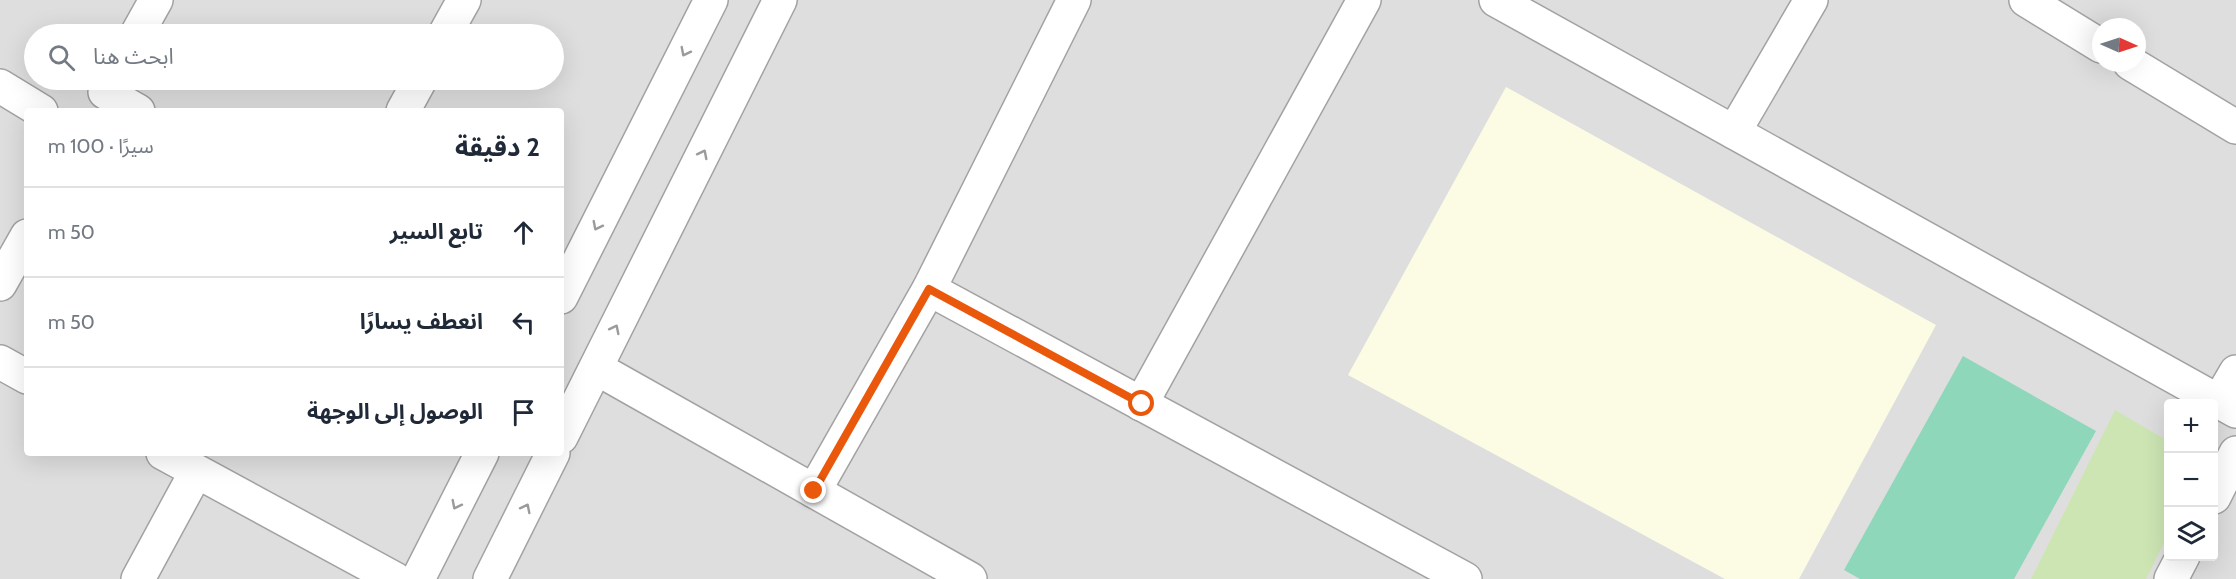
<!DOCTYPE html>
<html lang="ar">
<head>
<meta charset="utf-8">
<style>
  :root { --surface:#fff; --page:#f6f6f7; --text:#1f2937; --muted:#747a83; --line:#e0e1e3 }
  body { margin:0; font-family:Cabin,"Noto Sans Arabic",sans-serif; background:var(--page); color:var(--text); direction:rtl }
  .controls { position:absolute; right:18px; bottom:18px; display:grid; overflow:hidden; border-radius:6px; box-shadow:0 6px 24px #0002 }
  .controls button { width:54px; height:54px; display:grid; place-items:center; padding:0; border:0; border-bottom:2px solid var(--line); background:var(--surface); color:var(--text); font:30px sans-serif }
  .compass { position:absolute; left:2092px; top:18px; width:54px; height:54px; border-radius:50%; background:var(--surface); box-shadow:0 6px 24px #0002; rotate:93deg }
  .stop { position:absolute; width:18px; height:18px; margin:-14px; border:4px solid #ea580c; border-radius:50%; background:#fff }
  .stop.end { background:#ea580c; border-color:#fff; box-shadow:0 2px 6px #0008 }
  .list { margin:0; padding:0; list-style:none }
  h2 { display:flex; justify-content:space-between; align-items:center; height:78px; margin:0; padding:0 24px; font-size:26px }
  h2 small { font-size:20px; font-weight:400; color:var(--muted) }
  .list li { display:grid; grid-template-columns:39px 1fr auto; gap:18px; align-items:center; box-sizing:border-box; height:90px; padding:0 24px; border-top:2px solid var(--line) }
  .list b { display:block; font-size:22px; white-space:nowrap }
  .list em { font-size:20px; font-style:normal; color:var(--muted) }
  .icon { flex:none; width:33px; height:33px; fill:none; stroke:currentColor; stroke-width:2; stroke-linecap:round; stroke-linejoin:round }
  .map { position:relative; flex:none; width:2236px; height:579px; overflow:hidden; direction:ltr }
  .search { position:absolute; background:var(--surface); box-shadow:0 6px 24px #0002; left:24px; top:24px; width:540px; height:66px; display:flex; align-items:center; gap:15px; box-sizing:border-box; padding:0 21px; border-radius:33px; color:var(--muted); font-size:22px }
  .panel { position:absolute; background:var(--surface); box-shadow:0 6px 24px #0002; left:24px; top:108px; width:540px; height:348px; border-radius:6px; direction:rtl }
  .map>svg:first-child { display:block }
  .residential { fill:#dfdede; fill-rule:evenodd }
  .education { fill:#fcfce5 }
  .grass { fill:#cde5b3 }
  .pitch { fill:#8ed7ba }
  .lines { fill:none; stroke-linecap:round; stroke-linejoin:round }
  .minor-casing { stroke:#a2a2a2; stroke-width:36 }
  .minor { stroke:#fff; stroke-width:33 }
  .oneway { stroke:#9b9b9b }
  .route { stroke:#ea580c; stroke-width:8 }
</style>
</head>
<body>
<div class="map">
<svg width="2236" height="579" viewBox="0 0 2236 579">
  <rect width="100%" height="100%" fill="#f0ede8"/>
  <path class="residential" d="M0,0H2236V579H0ZM2101,27H2137V63H2101ZM34,34H554V80H34ZM27,111H561V453H27ZM2168,404H2214V556H2168Z"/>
  <path class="education" d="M1506,87L1936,325L1799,579H1725L1348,375Z"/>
  <path class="grass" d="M2115,410L2168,441V535L2146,579H2031Z"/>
  <path class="pitch" d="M1963,356L2096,431L2014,579H1860L1844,570Z"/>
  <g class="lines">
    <g class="minor-casing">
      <g id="minor">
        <path d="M1496,0L2236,411"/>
        <path d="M2026,0L2101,46"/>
        <path d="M137,34L156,0"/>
        <path d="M445,34L464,0"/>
        <path d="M2130,63L2236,127"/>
        <path d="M0,86L41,111"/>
        <path d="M105,92L138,111"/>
        <path d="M403,111L420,80"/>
        <path d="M1734,132L1811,0"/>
        <path d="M0,284L27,236"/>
        <path d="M929,289L1465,579"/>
        <path d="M561,297L711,0"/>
        <path d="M0,362L27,377"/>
        <path d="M596,368L970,579"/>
        <path d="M2219,401L2236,372"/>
        <path d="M1141,404L1364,0"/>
        <path d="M561,437L780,0"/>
        <path d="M163,453L395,579"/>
        <path d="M814,491L929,289L1074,0"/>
        <path d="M2214,497L2236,453"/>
        <path d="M138,579L196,472"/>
        <path d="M418,579L482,453"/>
        <path d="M490,579L553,453"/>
        <path d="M2171,579L2183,556"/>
      </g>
    </g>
    <use href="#minor" class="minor"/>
  </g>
  <defs><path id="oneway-chevron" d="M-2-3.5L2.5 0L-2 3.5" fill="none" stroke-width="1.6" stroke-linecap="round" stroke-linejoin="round" transform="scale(1.5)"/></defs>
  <g class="oneway">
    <use href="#oneway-chevron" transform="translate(685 52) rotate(117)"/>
    <use href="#oneway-chevron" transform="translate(703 154) rotate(-63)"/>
    <use href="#oneway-chevron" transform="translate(597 226) rotate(117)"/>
    <use href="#oneway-chevron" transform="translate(615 329) rotate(-63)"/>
    <use href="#oneway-chevron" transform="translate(456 505) rotate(117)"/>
    <use href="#oneway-chevron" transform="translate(526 508) rotate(-63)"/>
  </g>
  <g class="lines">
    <path class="route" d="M814,491L929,289L1142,404"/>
  </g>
</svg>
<div class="controls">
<button>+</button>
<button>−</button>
<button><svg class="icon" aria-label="layers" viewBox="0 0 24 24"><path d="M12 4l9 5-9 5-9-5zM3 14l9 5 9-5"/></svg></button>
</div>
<svg class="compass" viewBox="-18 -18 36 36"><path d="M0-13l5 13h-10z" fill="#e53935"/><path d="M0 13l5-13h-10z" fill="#747a83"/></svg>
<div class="stop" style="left:1142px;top:404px"></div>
<div class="stop end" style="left:814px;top:491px"></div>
<div class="search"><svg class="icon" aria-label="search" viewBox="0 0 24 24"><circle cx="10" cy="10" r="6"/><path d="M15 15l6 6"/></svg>ابحث هنا</div>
<section class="panel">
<h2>2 دقيقة<small>سيرًا · 100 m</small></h2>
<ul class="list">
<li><svg class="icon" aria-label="ahead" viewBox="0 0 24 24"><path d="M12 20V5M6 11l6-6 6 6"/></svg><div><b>تابع السير</b></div><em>50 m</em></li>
<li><svg class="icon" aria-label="left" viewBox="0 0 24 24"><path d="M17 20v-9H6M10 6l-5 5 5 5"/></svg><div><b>انعطف يسارًا</b></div><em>50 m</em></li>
<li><svg class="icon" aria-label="arrive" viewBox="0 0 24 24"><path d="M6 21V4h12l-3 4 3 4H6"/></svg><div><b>الوصول إلى الوجهة</b></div></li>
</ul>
</section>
</div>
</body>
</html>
